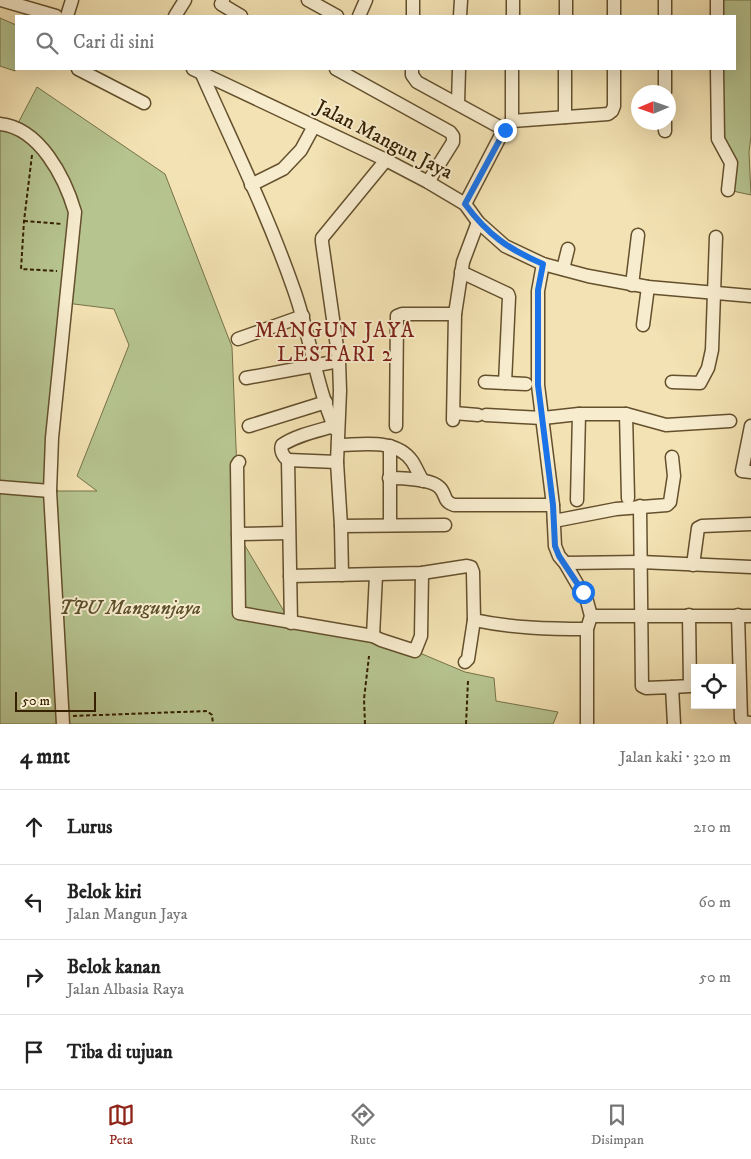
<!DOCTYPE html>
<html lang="id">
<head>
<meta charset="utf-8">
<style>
  :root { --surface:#fff; --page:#f2f2f2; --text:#222; --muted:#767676; --line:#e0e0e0; --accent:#8f2418 }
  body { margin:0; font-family:"IM FELL DW Pica",serif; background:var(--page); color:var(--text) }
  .controls { position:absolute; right:15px; bottom:15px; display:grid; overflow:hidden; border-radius:0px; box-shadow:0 5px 20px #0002 }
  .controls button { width:45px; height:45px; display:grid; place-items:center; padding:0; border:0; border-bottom:1px solid var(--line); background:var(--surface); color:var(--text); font:25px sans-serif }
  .compass { position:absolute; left:631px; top:85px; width:45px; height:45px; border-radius:50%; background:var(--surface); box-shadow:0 5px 20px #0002; rotate:268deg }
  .scale { position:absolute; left:15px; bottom:12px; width:81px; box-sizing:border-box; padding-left:5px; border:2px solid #352000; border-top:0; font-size:14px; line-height:18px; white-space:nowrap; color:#352000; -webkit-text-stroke:4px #f7ecce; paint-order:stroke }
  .stop { position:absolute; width:15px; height:15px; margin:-11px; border:4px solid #1a73e8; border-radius:50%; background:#fff }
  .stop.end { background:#1a73e8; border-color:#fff; box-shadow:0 1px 5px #0008 }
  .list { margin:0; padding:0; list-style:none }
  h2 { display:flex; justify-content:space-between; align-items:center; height:65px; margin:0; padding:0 20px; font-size:21px }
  h2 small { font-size:16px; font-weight:400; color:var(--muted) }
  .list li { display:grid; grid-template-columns:32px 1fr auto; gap:15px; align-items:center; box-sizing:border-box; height:75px; padding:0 20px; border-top:1px solid var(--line) }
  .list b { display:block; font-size:19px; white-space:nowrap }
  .list p { margin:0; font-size:16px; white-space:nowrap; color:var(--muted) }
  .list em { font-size:16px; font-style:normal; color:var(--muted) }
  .icon { flex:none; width:28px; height:28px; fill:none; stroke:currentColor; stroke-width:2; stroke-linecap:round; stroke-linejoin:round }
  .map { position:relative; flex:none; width:751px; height:724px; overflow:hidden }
  .search { position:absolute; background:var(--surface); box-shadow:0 5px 20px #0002; left:15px; right:15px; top:15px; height:55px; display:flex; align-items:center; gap:12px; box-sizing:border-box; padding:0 18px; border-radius:0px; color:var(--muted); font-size:19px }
  .sheet { height:365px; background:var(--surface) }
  nav { display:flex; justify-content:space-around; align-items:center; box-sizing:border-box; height:70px; border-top:1px solid var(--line); background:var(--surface); font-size:14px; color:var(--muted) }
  nav a { display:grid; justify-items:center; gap:2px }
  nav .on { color:var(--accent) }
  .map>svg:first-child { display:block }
  .green { fill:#b6c490; stroke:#767248; fill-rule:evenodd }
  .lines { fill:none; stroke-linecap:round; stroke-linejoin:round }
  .minor-casing { stroke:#64502d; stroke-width:15 }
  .path { stroke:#352000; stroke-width:2; stroke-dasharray:4 2.5; stroke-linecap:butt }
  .minor { stroke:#f7ecce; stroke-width:12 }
  .route { stroke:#1a73e8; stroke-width:6 }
  .labels { text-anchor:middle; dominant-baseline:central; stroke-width:4; stroke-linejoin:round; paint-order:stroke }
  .street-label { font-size:20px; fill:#352000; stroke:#f7ecce }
  .park-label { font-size:20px; font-style:italic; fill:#5c512b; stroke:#f7ecce }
  .neighbourhood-label { font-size:21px; letter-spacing:1px; fill:#7a1f14; stroke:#f7ecce }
</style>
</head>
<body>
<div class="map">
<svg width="751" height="724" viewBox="0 0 751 724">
  <rect width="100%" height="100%" fill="#f3e2b3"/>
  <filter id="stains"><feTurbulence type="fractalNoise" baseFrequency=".004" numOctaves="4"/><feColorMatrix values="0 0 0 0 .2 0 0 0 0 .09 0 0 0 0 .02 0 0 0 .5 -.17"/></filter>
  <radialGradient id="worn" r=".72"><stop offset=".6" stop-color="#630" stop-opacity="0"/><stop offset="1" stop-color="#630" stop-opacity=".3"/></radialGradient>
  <g class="green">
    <path d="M717,0H751V136L749,152L751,195L728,190L722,148L717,69H735V16H717Z"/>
    <path d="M0,18L16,25V68L15,71L0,66Z"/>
    <path d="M37,87L165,174L232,347L237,471L238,534L291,623L415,651L465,672L494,678L496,701L558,712L553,724H0V124L16,127ZM66,303L114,309L129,345L77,476L97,491H51Z"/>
  </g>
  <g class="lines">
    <g class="minor-casing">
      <g id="minor">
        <path d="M1,0L56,16"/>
        <path d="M223,0L221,4L241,16"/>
        <path d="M308,0L337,16"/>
        <path d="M665,0V16"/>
        <path d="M67,16L72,0"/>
        <path d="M175,16L185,0"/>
        <path d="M359,16L366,0"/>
        <path d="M413,16V0"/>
        <path d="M460,16L461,0"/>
        <path d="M513,16V0"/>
        <path d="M566,16V0"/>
        <path d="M614,16V0"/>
        <path d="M717,16V0"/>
        <path d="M78,69L144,103"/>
        <path d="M193,69L386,160L428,182L465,204L478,222L505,246L543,264L588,276L648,287L751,296"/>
        <path d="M336,69L450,132L453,136V142L428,182"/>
        <path d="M412,69V75L417,82L505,130"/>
        <path d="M717,69L718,139L731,163L728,190"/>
        <path d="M201,72C233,144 268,215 294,290C310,335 316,385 335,429"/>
        <path d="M665,92V69"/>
        <path d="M458,103L459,69"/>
        <path d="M565,117V69"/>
        <path d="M512,121L608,114L612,111L614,106V69"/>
        <path d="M0,124C40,128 65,178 75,212L52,438L50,491L63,724"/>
        <path d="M665,131V122"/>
        <path d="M251,185L283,169L301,150L314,126"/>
        <path d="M465,204L500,137L512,121V69"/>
        <path d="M543,264L538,291V385L553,505L555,546L559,556L565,563L587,601L591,616L587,629V724"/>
        <path d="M563,269L568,249"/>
        <path d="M461,272L508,294L509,297L505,383"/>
        <path d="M632,285L638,235"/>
        <path d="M643,325L648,287"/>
        <path d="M238,339L303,316"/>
        <path d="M246,378L339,361"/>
        <path d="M485,382L526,384"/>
        <path d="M672,382L700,383L708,368L712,350L716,237"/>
        <path d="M454,413L478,415"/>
        <path d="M626,414L628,498"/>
        <path d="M486,415L543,418L579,414H626L666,425L730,421"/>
        <path d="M453,420L455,314L463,262L478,222"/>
        <path d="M249,426L326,402"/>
        <path d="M396,426L397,316L402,314H455"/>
        <path d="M751,426L742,471L751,472"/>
        <path d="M338,445C362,445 396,438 412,461C416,467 419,475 423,481"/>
        <path d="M390,446V525"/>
        <path d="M288,460L337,462"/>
        <path d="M239,462L237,465L239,613L373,636L381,640L415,651L421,636L422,573"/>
        <path d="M389,478C401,478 431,479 439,487C447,494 442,501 454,505H553"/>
        <path d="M0,487L50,491"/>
        <path d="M577,500L579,414"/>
        <path d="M640,506L642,686L646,688L672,687L674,724"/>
        <path d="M554,521L616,509L667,505L670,502L674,476L672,457"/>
        <path d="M341,526L445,525"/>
        <path d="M238,534L288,533"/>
        <path d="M565,563L641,562L751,567"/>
        <path d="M693,565L698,528L702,526L751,524"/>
        <path d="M342,575L341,526L337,462L340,391L339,361L322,242V238L386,160"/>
        <path d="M290,576L422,573L467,566L471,567L473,572L474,620L468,659L465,662"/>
        <path d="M738,615L741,719L743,722L751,723"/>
        <path d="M591,616H751"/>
        <path d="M474,620C512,628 548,629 587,629"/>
        <path d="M291,623L288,460C283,457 280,450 282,445C297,435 317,431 334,426"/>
        <path d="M373,636L376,575"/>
        <path d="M672,687L690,686L689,615"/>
      </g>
    </g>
    <g class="path">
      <path d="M32,155L24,221L21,269L57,271"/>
      <path d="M24,221L62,224"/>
      <path d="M73,716L207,711L212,715L213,724"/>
      <path d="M365,724L364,699L369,656"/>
      <path d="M466,724L468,681"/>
    </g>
    <use href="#minor" class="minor"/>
  </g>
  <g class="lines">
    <path class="route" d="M505,130L465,204C488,235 508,249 543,264L538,290V385L553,505L555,546L559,556L583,592"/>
  </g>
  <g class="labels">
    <g class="street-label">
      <text transform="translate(384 140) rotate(27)">Jalan Mangun Jaya</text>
    </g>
    <g class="park-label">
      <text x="130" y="608">TPU Mangunjaya</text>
    </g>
    <g class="neighbourhood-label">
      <text x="335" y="331">MANGUN JAYA<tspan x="335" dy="24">LESTARI 2</tspan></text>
    </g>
  </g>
  <rect width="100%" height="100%" filter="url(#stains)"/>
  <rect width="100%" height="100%" fill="url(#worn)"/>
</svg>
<div class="controls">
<button><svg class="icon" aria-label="locate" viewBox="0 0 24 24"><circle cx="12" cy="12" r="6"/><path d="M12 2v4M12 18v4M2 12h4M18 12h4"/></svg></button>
</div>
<svg class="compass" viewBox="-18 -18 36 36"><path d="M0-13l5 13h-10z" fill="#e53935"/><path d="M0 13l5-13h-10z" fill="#767676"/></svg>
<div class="scale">50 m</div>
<div class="stop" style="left:583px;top:592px"></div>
<div class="stop end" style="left:505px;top:130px"></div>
<div class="search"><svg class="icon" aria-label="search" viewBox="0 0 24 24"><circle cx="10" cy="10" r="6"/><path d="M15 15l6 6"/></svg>Cari di sini</div>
</div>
<section class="sheet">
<h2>4 mnt<small>Jalan kaki · 320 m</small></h2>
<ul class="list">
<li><svg class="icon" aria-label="ahead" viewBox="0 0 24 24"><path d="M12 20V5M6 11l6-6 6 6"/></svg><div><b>Lurus</b></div><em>210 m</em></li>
<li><svg class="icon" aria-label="left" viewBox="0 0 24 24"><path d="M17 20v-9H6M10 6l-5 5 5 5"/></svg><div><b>Belok kiri</b><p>Jalan Mangun Jaya</p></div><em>60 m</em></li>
<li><svg class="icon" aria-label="right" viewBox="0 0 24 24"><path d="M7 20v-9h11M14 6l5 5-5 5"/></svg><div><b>Belok kanan</b><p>Jalan Albasia Raya</p></div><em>50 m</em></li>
<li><svg class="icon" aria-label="arrive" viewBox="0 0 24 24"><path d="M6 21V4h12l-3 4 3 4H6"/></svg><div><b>Tiba di tujuan</b></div></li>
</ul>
</section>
<nav>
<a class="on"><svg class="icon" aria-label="map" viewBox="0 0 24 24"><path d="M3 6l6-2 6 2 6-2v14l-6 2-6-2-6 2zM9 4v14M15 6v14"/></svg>Peta</a>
<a><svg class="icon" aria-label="directions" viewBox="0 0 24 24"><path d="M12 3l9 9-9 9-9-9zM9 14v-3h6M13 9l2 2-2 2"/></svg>Rute</a>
<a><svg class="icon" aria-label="saved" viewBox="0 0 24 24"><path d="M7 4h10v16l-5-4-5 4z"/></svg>Disimpan</a>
</nav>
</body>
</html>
